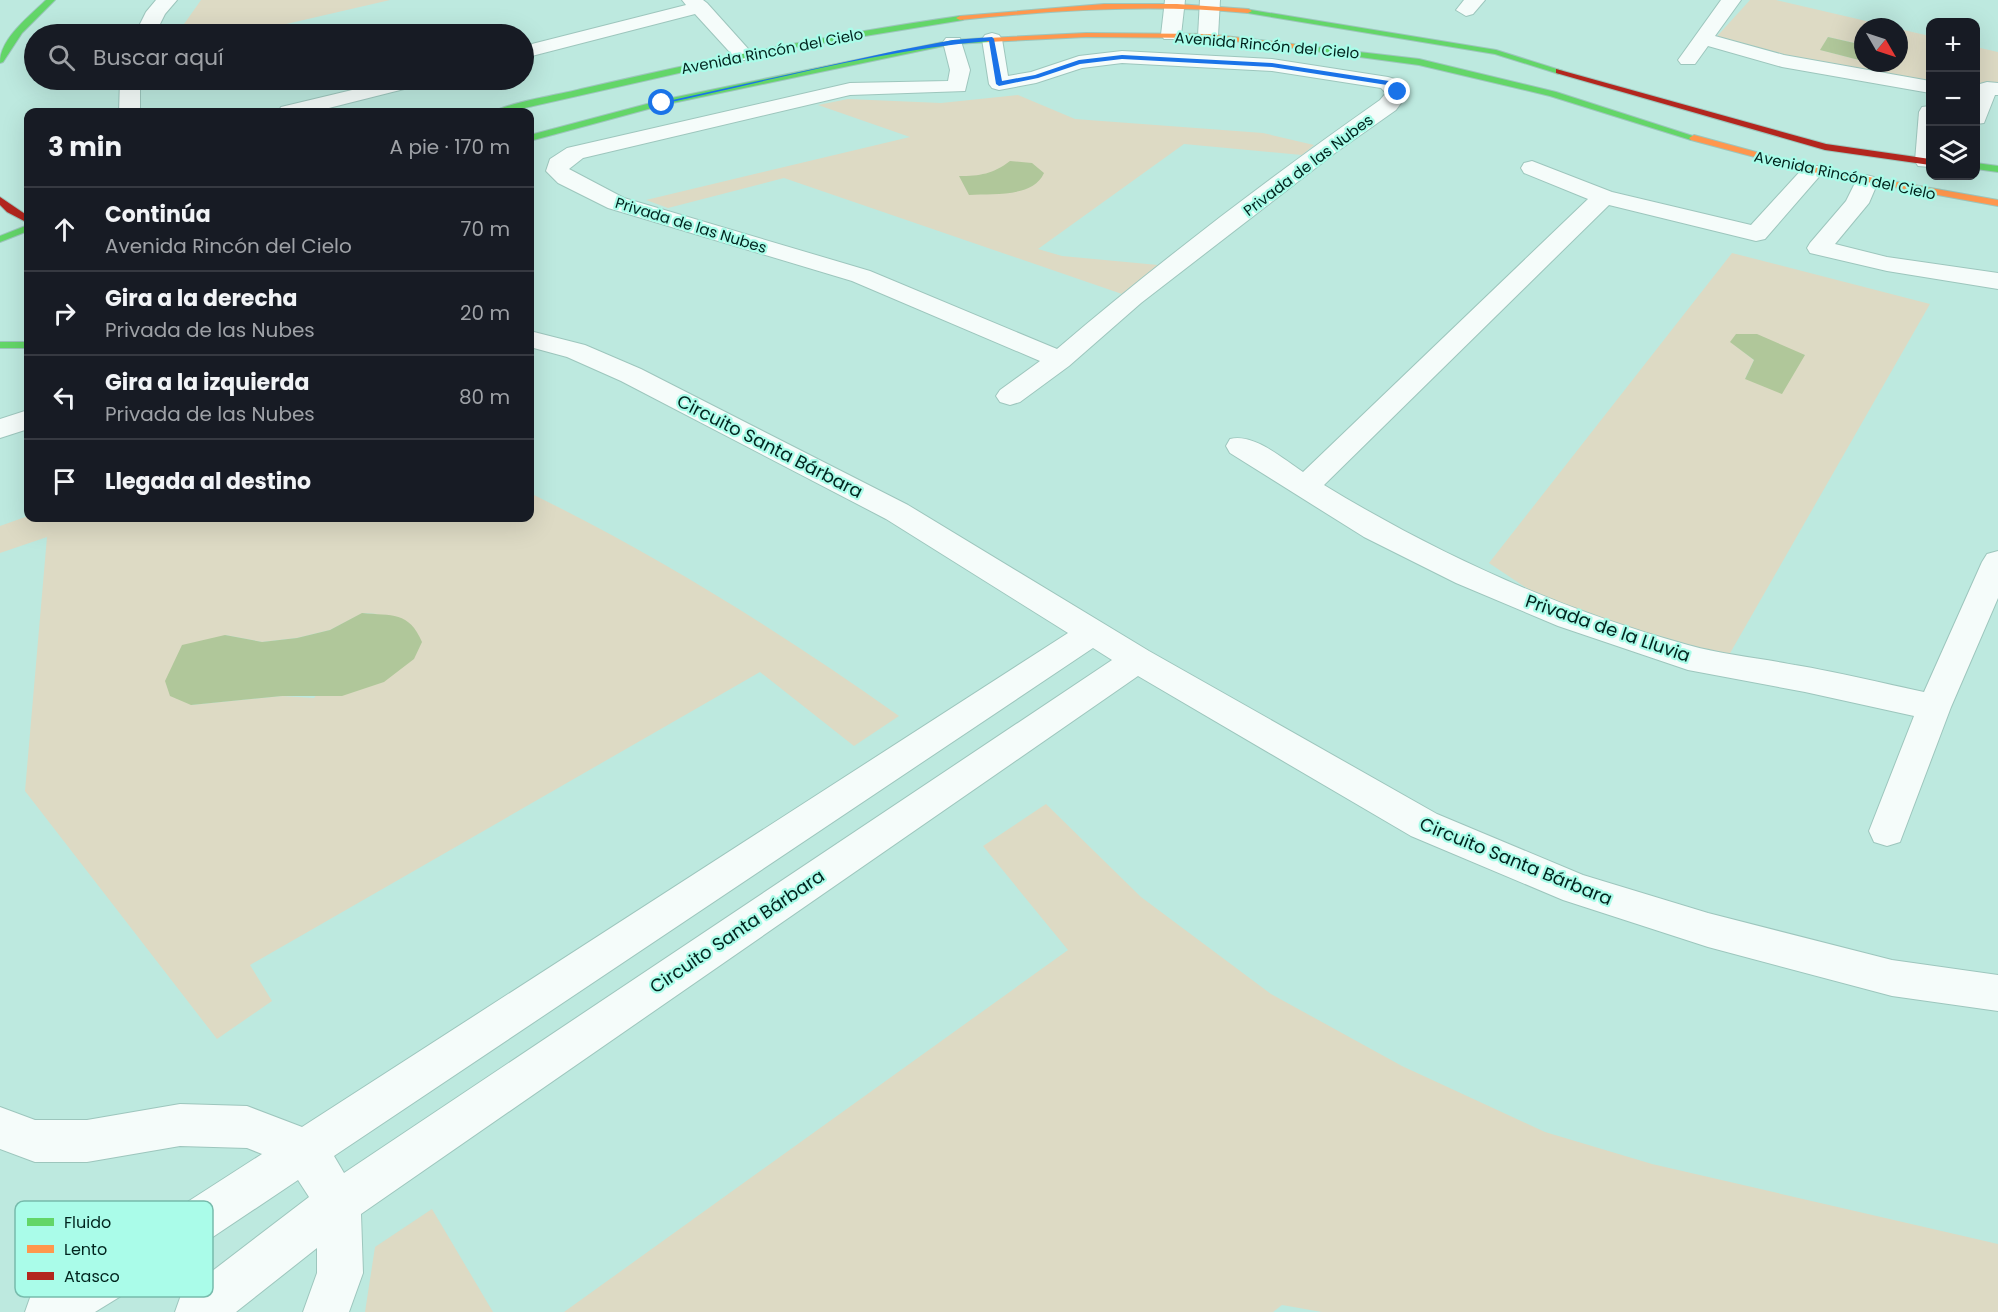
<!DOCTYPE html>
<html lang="es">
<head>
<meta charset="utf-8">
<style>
  :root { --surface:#171b24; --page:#242831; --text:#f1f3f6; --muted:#9ea1a6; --line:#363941 }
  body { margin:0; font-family:Poppins,sans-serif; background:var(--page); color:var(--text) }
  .controls { position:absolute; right:18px; top:18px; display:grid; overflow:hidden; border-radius:12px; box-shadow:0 6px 24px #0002 }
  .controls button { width:54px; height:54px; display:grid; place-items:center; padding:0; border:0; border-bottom:2px solid var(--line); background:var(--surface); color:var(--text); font:30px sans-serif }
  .compass { position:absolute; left:1854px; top:18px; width:54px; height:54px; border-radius:50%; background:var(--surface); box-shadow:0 6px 24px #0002; rotate:129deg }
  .stop { position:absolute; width:18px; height:18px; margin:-14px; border:4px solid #1a73e8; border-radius:50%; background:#fff }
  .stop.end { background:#1a73e8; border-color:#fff; box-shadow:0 2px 6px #0008 }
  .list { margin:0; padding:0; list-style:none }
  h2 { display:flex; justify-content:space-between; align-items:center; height:78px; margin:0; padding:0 24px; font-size:26px }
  h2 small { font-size:20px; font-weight:400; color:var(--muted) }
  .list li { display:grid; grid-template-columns:39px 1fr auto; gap:18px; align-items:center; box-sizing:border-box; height:84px; padding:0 24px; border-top:2px solid var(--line) }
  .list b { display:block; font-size:22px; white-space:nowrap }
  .list p { margin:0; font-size:20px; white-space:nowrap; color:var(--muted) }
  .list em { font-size:20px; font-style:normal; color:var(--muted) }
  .icon { flex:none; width:33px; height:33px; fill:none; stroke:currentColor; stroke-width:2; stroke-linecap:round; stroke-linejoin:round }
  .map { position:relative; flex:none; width:1998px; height:1312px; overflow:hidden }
  .search { position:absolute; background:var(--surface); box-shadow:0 6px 24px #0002; left:24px; top:24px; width:510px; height:66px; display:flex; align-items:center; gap:15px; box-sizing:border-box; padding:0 21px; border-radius:33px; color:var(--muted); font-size:22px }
  .panel { position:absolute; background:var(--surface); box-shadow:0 6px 24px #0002; left:24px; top:108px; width:510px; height:414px; border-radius:12px }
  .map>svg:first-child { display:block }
  .green { fill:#dddac4; fill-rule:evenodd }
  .water { fill:#b0c79a }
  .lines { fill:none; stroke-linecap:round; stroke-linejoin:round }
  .street-casing { stroke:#9dc6bd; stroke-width:2 }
  .fast-casing { stroke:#9dc6bd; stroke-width:2 }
  .slow-casing { stroke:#9dc6bd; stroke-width:2 }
  .jam-casing { stroke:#9dc6bd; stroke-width:2 }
  .street { fill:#f5fcfa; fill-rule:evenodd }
  .fast { fill:#63d668; fill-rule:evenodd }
  .slow { fill:#ff974d; fill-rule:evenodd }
  .jam { fill:#b3261e; fill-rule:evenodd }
  .route { fill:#1a73e8 }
  .labels { text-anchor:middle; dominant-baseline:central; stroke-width:4.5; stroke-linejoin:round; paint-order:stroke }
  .far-street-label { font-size:15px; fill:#01241e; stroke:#aafce9 }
  .street-label { font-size:18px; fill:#01241e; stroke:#aafce9 }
  .key { fill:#aafce9; stroke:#77bbac; stroke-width:1.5 }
  .key-label { font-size:16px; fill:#01241e }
</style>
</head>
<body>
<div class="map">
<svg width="1998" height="1312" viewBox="0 0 1998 1312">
  <rect width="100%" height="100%" fill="#bde9df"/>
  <g class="green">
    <path d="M201,0H390L243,34H177Z"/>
    <path d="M1750,0H1776L1892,27H1863V45L1828,37L1821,50L1863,61V63H1899V29L1930,36V88L1907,86L1710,44Z"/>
    <path d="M1976,47L1998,52V92L1976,90Z"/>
    <path d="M1018,95L1075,119L1263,133L1314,145L1302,155L1184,144L1038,249L1062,256L1158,265L1122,294L784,178L668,208L646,200L910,137L818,105L848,99L941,103Z"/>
    <path d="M1732,253L1930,304L1725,662L1549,603L1489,563ZM1731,342L1805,355L1745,379L1754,360Z"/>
    <path d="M530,493C659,556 782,633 899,716L854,746L760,672L250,965L272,1001L217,1039L25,791L47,537L0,553V526L28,516L530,518ZM363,613L377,614L314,698L282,696L191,705L225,635L262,642L297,638L330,630Z"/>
    <path d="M1046,804L1141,897L1271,994L1402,1066L1545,1132L1652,1164L1998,1244V1312H1322L1282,1305L1273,1312H564L1068,950L983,846Z"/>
    <path d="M432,1209L493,1312H365L375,1247Z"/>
  </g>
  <g class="water">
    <path d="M1828,37L1863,45V61L1820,50Z"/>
    <path d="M1010,161L1032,163L1044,173C1033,198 993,193 969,195L959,176C980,176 993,174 1010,161Z"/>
    <path d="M1736,334H1757L1805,355L1782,394L1745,379L1754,360L1730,342Z"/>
    <path d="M362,613C392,616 409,611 422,642L414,659L384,682L342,696H282L191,705L170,696L165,681L182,645L225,635L262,642L297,638L330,630Z"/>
  </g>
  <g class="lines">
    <g class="street-casing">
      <g id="street">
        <path d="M156,0H177L165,14L155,34H135L146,12Z"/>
        <path d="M682,0H703L707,3L751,52L754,56L751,60H737L695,14L524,58V46L686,5Z"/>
        <path d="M1165,0H1185L1181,35L1178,39H1164L1161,35Z"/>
        <path d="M1200,0H1220L1218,36L1215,40H1201L1198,36Z"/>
        <path d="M1464,0H1485L1473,14L1466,16L1456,10Z"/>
        <path d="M1721,0H1741L1715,36L1784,55L1930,81V93L1782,67L1708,46L1695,64H1681L1678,60Z"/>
        <path d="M992,33L999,35L1002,39L1008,76L1031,72L1079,56L1122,51L1272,59L1388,77L1395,79L1409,92L1396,110L1335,153L1141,303L1069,366L1020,402L1010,405L1000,402L996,396L1000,390L1040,361L852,281L608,208L558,183L546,171L550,159L567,148L850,83L948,81L950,70L943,42L946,38H960L970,70L965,91L850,95L583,158L569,169L624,198L870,271L1057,349C1160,261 1269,178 1380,100L1386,93L1381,88L1272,71L1122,63L1082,68L1036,83L999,90L992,88L989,84L982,39L985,35Z"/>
        <path d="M120,80H140V112H119Z"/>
        <path d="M394,80H427L424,84L313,112H278L281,107Z"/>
        <path d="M1987,82L1998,83V95H1995L1984,123L1976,124V91L1980,84Z"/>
        <path d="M1930,106V167L1918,166L1915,161L1919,112L1922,107Z"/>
        <path d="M1532,161L1612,192L1751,225L1805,166H1821L1824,171L1765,239L1756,241L1609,205L1324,485C1437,554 1561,610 1688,645C1723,655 1760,658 1795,665C1838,672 1881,683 1924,692L1982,562L1987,554L1998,551V598L1951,707L1900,842L1887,846L1874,842L1869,831L1914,716L1805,692L1688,670L1558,626L1456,583L1364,537L1230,453L1226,446L1230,439C1254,433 1283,459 1303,472L1588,199L1524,173L1521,168L1524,163Z"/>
        <path d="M1866,175L1874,177L1878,182L1869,203L1835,244L1887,257L1998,273V289L1887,271L1810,253L1807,248L1810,243L1846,201L1858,177Z"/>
        <path d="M530,331L585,345L641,369L908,505L1149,651L1437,814L1583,875L1708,913L1892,960L1998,975V1011L1892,996L1708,947L1563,900L1411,836L1138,676L361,1214L363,1273L349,1312H303L317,1273V1248L236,1312H175L181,1295L309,1197L298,1180L165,1269L95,1312H25L31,1295L133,1237L262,1154L247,1148L180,1146L87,1162H35L0,1149V1107L35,1120H87L180,1104L247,1106L302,1127L1068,633L886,519L621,381L567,357L530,347ZM1093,648L1112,660L344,1173L334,1156Z"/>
        <path d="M28,410V429L0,438V419Z"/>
      </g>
    </g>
    <g class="fast-casing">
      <g id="fast">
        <path d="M46,0H55L22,33L3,62L0,63C0,38 30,16 46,0Z"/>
        <path d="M1245,9L1496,50L1563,71L1559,74L1495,54L1248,13L1244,11Z"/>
        <path d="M960,16L964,18L963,20L785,49L507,112H494C506,103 563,94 581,89C706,60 832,34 960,16Z"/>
        <path d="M988,38H991V42L953,44L663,105L530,141V135L662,100L953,40Z"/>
        <path d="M1290,44L1419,59L1556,92L1699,138L1691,140L1550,96L1419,65L1293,48H1290Z"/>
        <path d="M1976,163L1998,166V172L1976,169Z"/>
        <path d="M28,225V231L0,242V236Z"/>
        <rect x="0" y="342" width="28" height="6"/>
      </g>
    </g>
    <g class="slow-casing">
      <g id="slow">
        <path d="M1104,4H1177L1248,9L1252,11L1248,13C1151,4 1056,10 960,20L956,18L960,16Z"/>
        <path d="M1086,33L1208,34L1293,44L1297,46L1293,48L1208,38L1086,37L988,42L984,40L988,38Z"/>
        <path d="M1694,135L1807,166L1998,200V206L1807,171L1691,140L1689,138Z"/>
      </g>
    </g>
    <g class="jam-casing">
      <g id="jam">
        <path d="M1556,69L1826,144L1930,159V165L1825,150L1556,73Z"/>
        <path d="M0,197L28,216V223L7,212L0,205Z"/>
      </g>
    </g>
    <use href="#street" class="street"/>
    <use href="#fast" class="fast"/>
    <use href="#slow" class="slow"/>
    <use href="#jam" class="jam"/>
  </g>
  <path class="route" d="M992,37L994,39L1002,81L1035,75L1079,60L1122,55L1272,63L1389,81L1401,92L1395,93L1387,85L1272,67L1122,59L1080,64L1038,78L999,86L996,84L989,41C879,50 770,81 662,104L659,103L895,51L953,40Z"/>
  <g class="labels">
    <g class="far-street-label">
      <text transform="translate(1267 45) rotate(5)">Avenida Rincón del Cielo</text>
      <text transform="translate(772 51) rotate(-11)">Avenida Rincón del Cielo</text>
      <text transform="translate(1308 165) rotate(-37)">Privada de las Nubes</text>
      <text transform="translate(1845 175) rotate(12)">Avenida Rincón del Cielo</text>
      <text transform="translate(691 225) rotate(17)">Privada de las Nubes</text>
    </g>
    <g class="street-label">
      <text transform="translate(770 446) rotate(27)">Circuito Santa Bárbara</text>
      <text transform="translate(1608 628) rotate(19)">Privada de la Lluvia</text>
      <text transform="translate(1516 861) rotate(22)">Circuito Santa Bárbara</text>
      <text transform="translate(737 931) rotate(-34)">Circuito Santa Bárbara</text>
    </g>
  </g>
  <rect x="15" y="1201" width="198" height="96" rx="9" class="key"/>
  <rect x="27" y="1218" width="27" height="8" fill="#63d668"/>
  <rect x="27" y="1245" width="27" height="8" fill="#ff974d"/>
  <rect x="27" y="1272" width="27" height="8" fill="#b3261e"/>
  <g class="key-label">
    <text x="64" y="1228">Fluido</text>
    <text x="64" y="1255">Lento</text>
    <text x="64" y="1282">Atasco</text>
  </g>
</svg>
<div class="controls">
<button>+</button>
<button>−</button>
<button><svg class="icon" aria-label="layers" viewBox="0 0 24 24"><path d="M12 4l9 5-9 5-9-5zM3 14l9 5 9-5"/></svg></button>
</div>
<svg class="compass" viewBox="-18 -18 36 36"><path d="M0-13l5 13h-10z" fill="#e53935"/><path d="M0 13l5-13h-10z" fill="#9ea1a6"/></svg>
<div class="stop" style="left:662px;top:103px"></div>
<div class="stop end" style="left:1398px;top:92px"></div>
<div class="search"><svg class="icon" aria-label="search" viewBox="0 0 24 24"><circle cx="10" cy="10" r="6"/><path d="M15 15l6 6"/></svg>Buscar aquí</div>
<section class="panel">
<h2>3 min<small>A pie · 170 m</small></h2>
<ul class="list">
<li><svg class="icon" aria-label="ahead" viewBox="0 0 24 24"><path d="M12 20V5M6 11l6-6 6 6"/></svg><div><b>Continúa</b><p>Avenida Rincón del Cielo</p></div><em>70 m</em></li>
<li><svg class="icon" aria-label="right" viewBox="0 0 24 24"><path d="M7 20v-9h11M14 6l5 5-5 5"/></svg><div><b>Gira a la derecha</b><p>Privada de las Nubes</p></div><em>20 m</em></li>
<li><svg class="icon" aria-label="left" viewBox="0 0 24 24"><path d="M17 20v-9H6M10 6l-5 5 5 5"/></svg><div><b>Gira a la izquierda</b><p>Privada de las Nubes</p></div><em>80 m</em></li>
<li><svg class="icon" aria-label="arrive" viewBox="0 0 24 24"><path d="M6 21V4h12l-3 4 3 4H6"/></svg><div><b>Llegada al destino</b></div></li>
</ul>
</section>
</div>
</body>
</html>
